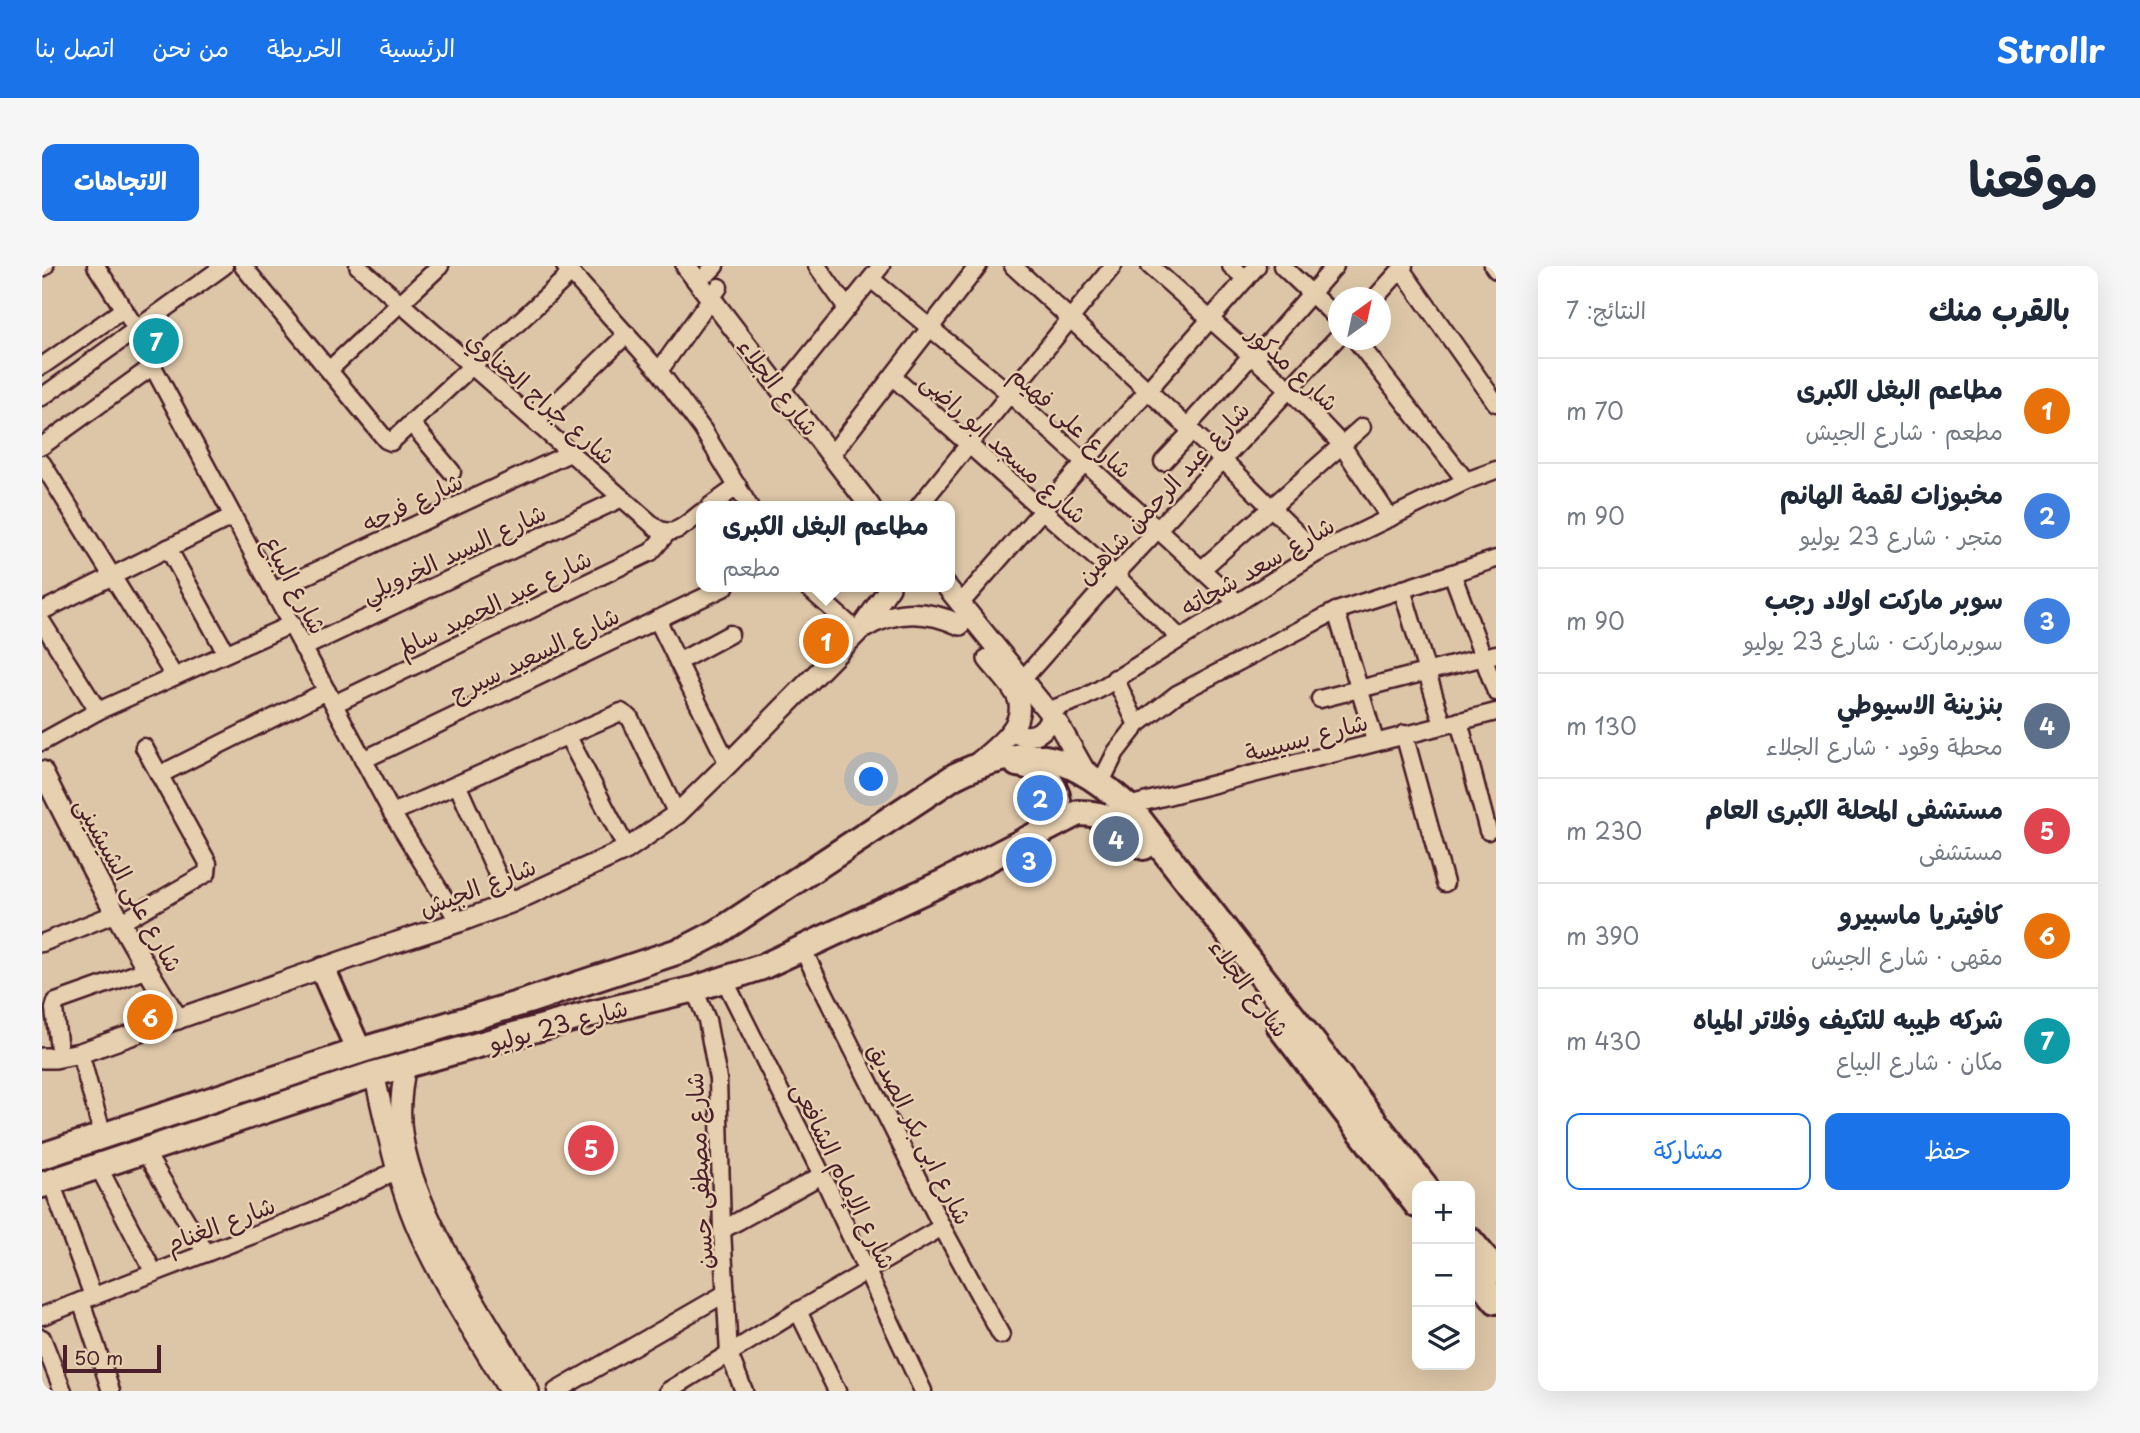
<!DOCTYPE html>
<html lang="ar">
<head>
<meta charset="utf-8">
<style>
  :root { --surface:#fff; --page:#f6f6f7; --text:#1f2937; --muted:#747a83; --line:#e0e1e3; --accent:#1a73e8 }
  body { margin:0; font-family:"Playpen Sans","Playpen Sans Arabic",sans-serif; background:var(--page); color:var(--text); direction:rtl }
  .controls { position:absolute; right:21px; bottom:21px; display:grid; overflow:hidden; border-radius:14px; box-shadow:0 7px 28px #0002 }
  .controls button { width:63px; height:63px; display:grid; place-items:center; padding:0; border:0; border-bottom:2px solid var(--line); background:var(--surface); color:var(--text); font:35px sans-serif }
  .compass { position:absolute; left:1286px; top:21px; width:63px; height:63px; border-radius:50%; background:var(--surface); box-shadow:0 7px 28px #0002; rotate:33deg }
  .scale { position:absolute; left:21px; bottom:18px; width:98px; box-sizing:border-box; padding-left:7px; border:4px solid #4a1f2b; border-top:0; font-size:19px; line-height:24px; white-space:nowrap; color:#4a1f2b; -webkit-text-stroke:5px #e6d0af; paint-order:stroke }
  .you { position:absolute; left:830px; top:514px; width:24px; height:24px; margin:-18px; border:5px solid #fff; border-radius:50%; background:#1a73e8; box-shadow:0 0 0 10px #1a73e833 }
  .badge { display:grid; place-items:center; width:46px; height:46px; border-radius:50%; background:var(--accent); color:#fff; font-size:23px; font-weight:700 }
  .pin { position:absolute; translate:-50% -50%; border:4px solid #fff; box-shadow:0 2px 7px #0006 }
  .popup { position:absolute; left:654px; top:235px; width:259px; height:91px; box-sizing:border-box; display:grid; place-content:center; border-radius:14px; background:var(--surface); filter:drop-shadow(0 2px 5px #0005); font-size:23px; white-space:nowrap; color:var(--muted) }
  .popup b { font-size:26px; color:var(--text) }
  .popup::after { content:''; position:absolute; left:50%; top:100%; margin-left:-14px; border:14px solid transparent; border-top-color:var(--surface) }
  .list { margin:0; padding:0; list-style:none }
  h2 { display:flex; justify-content:space-between; align-items:center; height:91px; margin:0; padding:0 28px; font-size:30px }
  h2 small { font-size:23px; font-weight:400; color:var(--muted) }
  .list li { display:grid; grid-template-columns:46px 1fr auto; gap:21px; align-items:center; box-sizing:border-box; height:105px; padding:0 28px; border-top:2px solid var(--line) }
  .list b { display:block; font-size:26px; white-space:nowrap }
  .list p { margin:0; font-size:23px; white-space:nowrap; color:var(--muted) }
  .list em { font-size:23px; font-style:normal; color:var(--muted) }
  .actions { display:flex; gap:14px; padding:21px 28px }
  .actions a { flex:1; padding:16px 0; border:2px solid var(--accent); border-radius:14px; text-align:center; font-size:24px; color:var(--accent) }
  .actions .main { background:var(--accent); color:#fff }
  .icon { flex:none; width:38px; height:38px; fill:none; stroke:currentColor; stroke-width:2; stroke-linecap:round; stroke-linejoin:round }
  .map { position:relative; flex:none; width:1454px; height:1125px; overflow:hidden; direction:ltr; border-radius:14px }
  header { display:flex; align-items:center; gap:42px; box-sizing:border-box; height:98px; padding:0 35px; background:var(--accent); color:#fff }
  header strong { font-size:33px }
  nav { display:flex; gap:38px; margin-inline-start:auto; font-size:24px }
  .intro { display:flex; align-items:center; justify-content:space-between; box-sizing:border-box; height:168px; padding:0 42px }
  h1 { margin:0; font-size:49px }
  .button { padding:18px 32px; border-radius:14px; background:var(--accent); color:#fff; font-size:24px; font-weight:700 }
  main { display:flex; gap:42px; padding:0 42px }
  aside { flex:1; background:var(--surface); border-radius:14px; box-shadow:0 7px 28px #0002 }
  .map>svg:first-child { display:block }
  .lines { fill:none; stroke-linecap:round; stroke-linejoin:round }
  .minor-casing { stroke:#4a1f2b; stroke-width:21 }
  .tertiary-casing { stroke:#4a1f2b; stroke-width:24 }
  .primary-casing { stroke:#4a1f2b; stroke-width:30 }
  .minor { stroke:#e6d0af; stroke-width:16 }
  .tertiary { stroke:#e6d0af; stroke-width:19 }
  .primary { stroke:#e6d0af; stroke-width:24 }
  .labels { text-anchor:middle; dominant-baseline:central; stroke-width:5; stroke-linejoin:round; paint-order:stroke }
  .street-label { font-size:24px; fill:#4a1f2b; stroke:#e6d0af }
</style>
</head>
<body>
<header>
<strong>Strollr</strong>
<nav><a>الرئيسية</a><a>الخريطة</a><a>من نحن</a><a>اتصل بنا</a></nav>
</header>
<div class="intro"><h1>موقعنا</h1><a class="button">الاتجاهات</a></div>
<main>
<aside>
<h2>بالقرب منك<small>النتائج: 7</small></h2>
<ul class="list">
<li><span class="badge" style="background:#e8710a">1</span><div><b>مطاعم البغل الكبرى</b><p>مطعم · شارع الجيش</p></div><em>70 m</em></li>
<li><span class="badge" style="background:#3f7fe0">2</span><div><b>مخبوزات لقمة الهانم</b><p>متجر · شارع 23 يوليو</p></div><em>90 m</em></li>
<li><span class="badge" style="background:#3f7fe0">3</span><div><b>سوبر ماركت اولاد رجب</b><p>سوبرماركت · شارع 23 يوليو</p></div><em>90 m</em></li>
<li><span class="badge" style="background:#5c6f8a">4</span><div><b>بنزينة الاسيوطي</b><p>محطة وقود · شارع الجلاء</p></div><em>130 m</em></li>
<li><span class="badge" style="background:#e0444e">5</span><div><b>مستشفى المحلة الكبرى العام</b><p>مستشفى</p></div><em>230 m</em></li>
<li><span class="badge" style="background:#e8710a">6</span><div><b>كافيتريا ماسبيرو</b><p>مقهى · شارع الجيش</p></div><em>390 m</em></li>
<li><span class="badge" style="background:#0f9aa8">7</span><div><b>شركه طيبه للتكيف وفلاتر المياه</b><p>مكان · شارع البياع</p></div><em>430 m</em></li>
</ul>
<div class="actions"><a class="main">حفظ</a><a>مشاركة</a></div>
</aside>
<div class="map">
<svg width="1454" height="1125" viewBox="0 0 1454 1125">
  <rect width="100%" height="100%" fill="#ddc6a7"/>
  <filter id="ink" filterUnits="userSpaceOnUse"><feTurbulence type="fractalNoise" baseFrequency=".0143" numOctaves="2"/><feDisplacementMap in="SourceGraphic" scale="14" xChannelSelector="R" yChannelSelector="G"/><feConvolveMatrix kernelMatrix="1 2 1 2 8 2 1 2 1" color-interpolation-filters="sRGB"/></filter>
  <g filter="url(#ink)">
    <g class="lines">
      <g class="minor-casing">
        <g id="minor">
          <path d="M54,0L95,64L101,82L350,547L417,656"/>
          <path d="M201,0L344,174L349,176L529,7"/>
          <path d="M316,0L613,261C631,274 645,257 660,246"/>
          <path d="M523,0L617,105L661,164L707,240"/>
          <path d="M775,0L805,42"/>
          <path d="M971,0L1181,194L1275,287"/>
          <path d="M1108,0L1247,123L1299,178L1348,252"/>
          <path d="M1189,0L1204,13"/>
          <path d="M1240,0L1296,53"/>
          <path d="M1451,0L1454,4"/>
          <path d="M0,2L3,0"/>
          <path d="M1359,3L1454,137"/>
          <path d="M666,7L673,0"/>
          <path d="M829,13L967,127L1196,337"/>
          <path d="M1333,32L1362,0"/>
          <path d="M1314,74L1424,215"/>
          <path d="M1212,93L1293,0"/>
          <path d="M0,100L82,43"/>
          <path d="M287,104L398,0"/>
          <path d="M617,105L677,21"/>
          <path d="M851,111L1073,309L1137,371"/>
          <path d="M740,123L839,0"/>
          <path d="M0,131L182,0"/>
          <path d="M494,156L585,68"/>
          <path d="M370,158L410,206"/>
          <path d="M1145,161L1209,90"/>
          <path d="M0,180L111,100"/>
          <path d="M790,188L936,0"/>
          <path d="M1121,196L1150,165"/>
          <path d="M0,197L132,410"/>
          <path d="M668,240L696,220"/>
          <path d="M877,240L1071,0"/>
          <path d="M126,282L184,387"/>
          <path d="M1160,303L1320,161"/>
          <path d="M1410,307L1454,426"/>
          <path d="M765,321L816,366"/>
          <path d="M1360,323L1401,459"/>
          <path d="M231,325L528,187"/>
          <path d="M918,338L1215,0"/>
          <path d="M0,345L191,250"/>
          <path d="M1294,345L1333,475"/>
          <path d="M615,353L686,498"/>
          <path d="M0,356L56,445"/>
          <path d="M261,382L580,232"/>
          <path d="M636,396L688,368"/>
          <path d="M1073,412L1095,459"/>
          <path d="M980,414L1073,309L1296,71"/>
          <path d="M1278,433L1454,388"/>
          <path d="M292,438L609,286L625,267"/>
          <path d="M1005,445L1041,432L1058,423L1275,287L1424,215L1454,204"/>
          <path d="M1417,455L1446,565"/>
          <path d="M1362,468L1403,617"/>
          <path d="M525,469L585,583"/>
          <path d="M0,476L56,445L250,358"/>
          <path d="M321,494L683,321"/>
          <path d="M117,509L285,425"/>
          <path d="M1059,516L1074,486L1095,459L1135,428L1294,345L1454,293"/>
          <path d="M415,518L468,637"/>
          <path d="M1086,540L1454,446"/>
          <path d="M350,547L579,446L588,452L635,548"/>
          <path d="M78,657L165,607L166,597L102,481"/>
          <path d="M0,677L72,648"/>
          <path d="M761,684L900,961L959,1069"/>
          <path d="M682,713L780,909L881,1125"/>
          <path d="M652,723L665,754L676,813L680,964L687,1088L702,1125"/>
          <path d="M38,787L61,870"/>
          <path d="M18,791L12,743L14,736L104,704"/>
          <path d="M103,886L164,987"/>
          <path d="M56,900L112,1007"/>
          <path d="M9,916L51,1030"/>
          <path d="M680,964L780,909"/>
          <path d="M39,1035L69,1125"/>
          <path d="M756,1045L795,1125"/>
          <path d="M0,1050L271,946L365,899"/>
          <path d="M0,1072L21,1125"/>
          <path d="M514,1125L684,1027"/>
          <path d="M626,1125L756,1045L900,961"/>
        </g>
      </g>
      <g class="tertiary-casing">
        <g id="tertiary">
          <path d="M644,0L828,240"/>
          <path d="M905,321L1017,459L1043,505"/>
          <path d="M822,362C853,343 886,344 918,359"/>
          <path d="M969,465C986,475 1002,469 1009,450"/>
          <path d="M932,500C949,484 985,462 976,433C971,419 955,405 946,393"/>
          <path d="M0,505C43,590 85,674 136,753"/>
          <path d="M0,792H13L38,787L355,676L417,656L468,637L585,583L635,548L686,498L816,366L848,321"/>
          <path d="M364,799C359,823 356,847 361,873C375,954 445,1053 487,1125"/>
          <path d="M332,808C344,858 353,909 373,957C398,1016 435,1070 467,1125"/>
        </g>
      </g>
      <g class="primary-casing">
        <g id="primary">
          <path d="M975,498C1005,501 1022,526 1015,556"/>
          <path d="M281,704L317,785"/>
          <path d="M1238,761L1375,939"/>
          <path d="M0,890L317,785L486,735L643,683L676,666L913,510C988,472 1032,491 1090,544L1383,920"/>
          <path d="M0,919L332,808L541,750L652,723L720,701L904,615L1036,547C1065,547 1084,557 1102,581"/>
          <path d="M1428,974L1454,1005"/>
          <path d="M1428,1003L1454,1035"/>
        </g>
      </g>
      <use href="#minor" class="minor"/>
      <use href="#tertiary" class="tertiary"/>
      <use href="#primary" class="primary"/>
    </g>
  </g>
  <g class="labels">
    <g class="street-label">
      <text transform="translate(1252 101) rotate(43)">شارع مدكور</text>
      <text transform="translate(737 120) rotate(52)">شارع الجلاء</text>
      <text transform="translate(500 131) rotate(41)">شارع جراج الحناوي</text>
      <text transform="translate(1030 155) rotate(42)">شارع على فهيم</text>
      <text transform="translate(963 181) rotate(42)">شارع مسجد ابو راضى</text>
      <text transform="translate(1120 226) rotate(-47)">شارع عبد الرحمن شاهين</text>
      <text transform="translate(370 235) rotate(-25)">شارع فرحه</text>
      <text transform="translate(411 286) rotate(-25)">شارع السيد الخرويلي</text>
      <text transform="translate(1215 299) rotate(-30)">شارع سعد شحاته</text>
      <text transform="translate(254 318) rotate(62)">شارع البياع</text>
      <text transform="translate(452 336) rotate(-26)">شارع عبد الحميد سالم</text>
      <text transform="translate(492 387) rotate(-26)">شارع السعيد سيرج</text>
      <text transform="translate(1264 470) rotate(-15)">شارع بسيسة</text>
      <text transform="translate(88 618) rotate(61)">شارع على الشيشينى</text>
      <text transform="translate(435 620) rotate(-21)">شارع الجيش</text>
      <text transform="translate(1208 721) rotate(53)">شارع الجلاء</text>
      <text transform="translate(516 758) rotate(-15)">شارع 23 يوليو</text>
      <text transform="translate(879 867) rotate(63)">شارع ابى بكر الصديق</text>
      <text transform="translate(656 905) rotate(-93)">شارع مصطفى حسن</text>
      <text transform="translate(803 909) rotate(64)">شارع الإمام الشافعى</text>
      <text transform="translate(178 957) rotate(-21)">شارع الغنام</text>
    </g>
  </g>
</svg>
<div class="controls">
<button>+</button>
<button>−</button>
<button><svg class="icon" aria-label="layers" viewBox="0 0 24 24"><path d="M12 4l9 5-9 5-9-5zM3 14l9 5 9-5"/></svg></button>
</div>
<svg class="compass" viewBox="-18 -18 36 36"><path d="M0-13l5 13h-10z" fill="#e53935"/><path d="M0 13l5-13h-10z" fill="#747a83"/></svg>
<div class="scale">50 m</div>
<div class="you"></div>
<div class="pin badge" style="left:784px;top:375px;background:#e8710a">1</div>
<div class="popup"><b>مطاعم البغل الكبرى</b>مطعم</div>
<div class="pin badge" style="left:998px;top:532px;background:#3f7fe0">2</div>
<div class="pin badge" style="left:987px;top:594px;background:#3f7fe0">3</div>
<div class="pin badge" style="left:1074px;top:573px;background:#5c6f8a">4</div>
<div class="pin badge" style="left:549px;top:882px;background:#e0444e">5</div>
<div class="pin badge" style="left:108px;top:751px;background:#e8710a">6</div>
<div class="pin badge" style="left:114px;top:75px;background:#0f9aa8">7</div>
</div>
</main>
</body>
</html>
